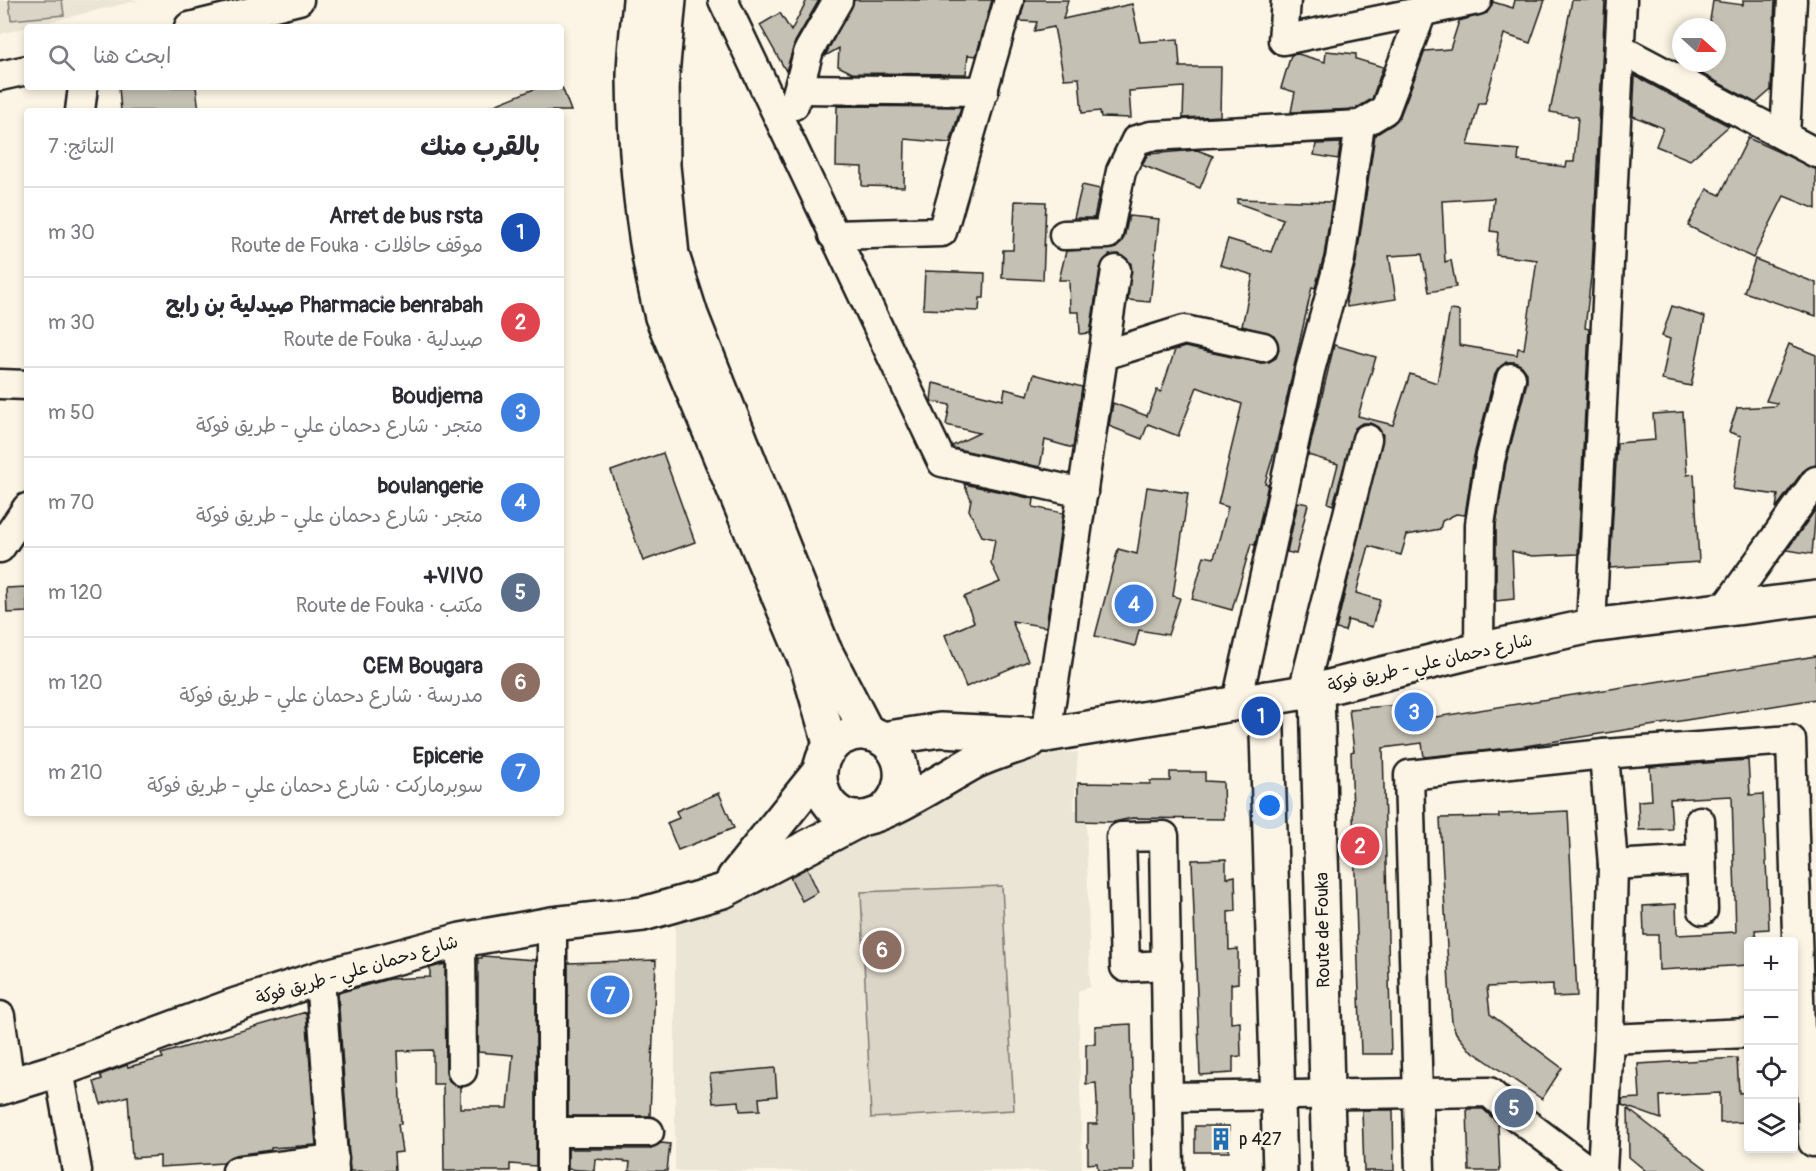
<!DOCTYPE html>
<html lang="ar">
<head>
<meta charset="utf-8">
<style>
  :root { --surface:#fff; --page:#f2f2f3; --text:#2b2b33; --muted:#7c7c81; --line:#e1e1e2; --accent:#2563eb }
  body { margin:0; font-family:Pangolin,"Playpen Sans Arabic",sans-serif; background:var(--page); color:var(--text); direction:rtl }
  .controls { position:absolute; right:18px; bottom:18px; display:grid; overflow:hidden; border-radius:6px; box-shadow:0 3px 9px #0003 }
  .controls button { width:54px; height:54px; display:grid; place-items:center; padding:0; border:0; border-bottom:2px solid var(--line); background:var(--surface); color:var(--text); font:30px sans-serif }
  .compass { position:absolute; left:1672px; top:18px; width:54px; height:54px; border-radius:50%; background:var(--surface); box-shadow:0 3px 9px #0003; rotate:111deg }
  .you { position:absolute; left:1270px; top:806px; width:21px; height:21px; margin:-15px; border:4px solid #fff; border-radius:50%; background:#1a73e8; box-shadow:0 0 0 9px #1a73e833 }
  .badge { display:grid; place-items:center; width:39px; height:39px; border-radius:50%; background:var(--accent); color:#fff; font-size:20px; font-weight:700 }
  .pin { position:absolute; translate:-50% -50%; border:3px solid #fff; box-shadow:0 2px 6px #0006 }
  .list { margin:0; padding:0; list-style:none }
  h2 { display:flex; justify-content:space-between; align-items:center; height:78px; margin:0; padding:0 24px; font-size:26px }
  h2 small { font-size:20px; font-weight:400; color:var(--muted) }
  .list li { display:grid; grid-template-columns:39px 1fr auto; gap:18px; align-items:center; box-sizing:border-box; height:90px; padding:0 24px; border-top:2px solid var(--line) }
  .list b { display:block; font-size:22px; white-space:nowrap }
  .list p { margin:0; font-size:20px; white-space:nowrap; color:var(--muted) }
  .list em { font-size:20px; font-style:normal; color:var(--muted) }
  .icon { flex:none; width:33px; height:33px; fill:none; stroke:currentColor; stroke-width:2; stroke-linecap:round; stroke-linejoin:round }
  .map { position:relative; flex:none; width:1816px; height:1171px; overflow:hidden; direction:ltr }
  .search { position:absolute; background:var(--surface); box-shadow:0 3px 9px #0003; left:24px; top:24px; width:540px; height:66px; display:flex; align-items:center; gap:15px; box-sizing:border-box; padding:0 21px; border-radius:6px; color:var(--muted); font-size:22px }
  .panel { position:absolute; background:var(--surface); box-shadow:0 3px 9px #0003; left:24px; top:108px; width:540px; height:708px; border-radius:6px; direction:rtl }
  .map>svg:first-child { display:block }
  .built { fill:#ebe5d6 }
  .green { fill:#dbd5c8; stroke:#7c7872; stroke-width:1.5 }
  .building { fill:#c4c0b3; stroke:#1c1c1c; stroke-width:1.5 }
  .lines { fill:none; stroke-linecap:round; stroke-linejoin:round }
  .minor-casing { stroke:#1c1c1c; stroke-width:33 }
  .major-casing { stroke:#1c1c1c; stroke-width:38 }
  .minor { stroke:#fcf5e5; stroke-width:28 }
  .major { stroke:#fcf5e5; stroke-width:33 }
  .labels { text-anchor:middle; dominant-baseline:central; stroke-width:4.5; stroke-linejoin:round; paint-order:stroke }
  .street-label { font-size:18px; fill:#1c1c1c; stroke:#fcf5e5 }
  .poi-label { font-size:18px; fill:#1c1c1c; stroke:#fcf5e5; text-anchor:start }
</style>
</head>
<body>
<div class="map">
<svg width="1816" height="1171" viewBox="0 0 1816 1171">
  <rect width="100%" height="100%" fill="#fcf5e5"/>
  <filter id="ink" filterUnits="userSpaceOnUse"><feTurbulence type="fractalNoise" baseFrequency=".0167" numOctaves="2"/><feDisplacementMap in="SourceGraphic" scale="12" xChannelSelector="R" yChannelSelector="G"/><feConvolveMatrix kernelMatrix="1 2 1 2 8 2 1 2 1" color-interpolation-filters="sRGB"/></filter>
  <g filter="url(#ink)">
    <g class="built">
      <path d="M0,0H139L0,34Z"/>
      <path d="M1078,752L1074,809L1086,814L1090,987L1078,991L1082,1171H675V913L987,774L1037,754Z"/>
    </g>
    <g class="green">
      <path d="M9,0H62L64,15L11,20Z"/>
      <path d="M1002,886L1014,1110L871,1118L861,892Z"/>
    </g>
    <g class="building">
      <path d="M807,0H819L795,42L786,71L760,25L780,13L791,31Z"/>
      <path d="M854,0H992L976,56L968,55L966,74L852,73L838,66L839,48L825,56Z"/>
      <path d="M1025,0H1068L1063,19L1132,4L1140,42L1178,39L1180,67H1221L1220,116L1183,118L1184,87L1129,91L1131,118L1101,117L1100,111L1082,113L1079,78L1064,79L1054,27L1034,31L1037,22L1020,21Z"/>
      <path d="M1515,0H1545L1530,43L1504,34L1485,103H1479L1468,145L1519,150L1518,161L1566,167L1567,162H1574L1578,117L1550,112L1572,0H1605L1592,268L1585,328L1589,329L1578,554L1532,556L1512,551L1514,599L1496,601V525L1506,463L1527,382V373L1522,366L1515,362H1506L1495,374L1474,456L1465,515L1456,514L1442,521L1440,529L1407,535L1401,555L1369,546L1356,593L1380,600L1372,627L1348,620L1345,631L1336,629L1383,435L1378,427L1370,423H1362L1355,428L1333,505L1328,503L1338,464L1308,455L1334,345L1376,357L1358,416L1393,425L1410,374L1437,383L1450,310L1459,311V345L1517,355L1518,348L1524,349L1537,260L1496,255L1498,232L1490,231L1494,198L1442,201L1445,262L1451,260L1456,287L1429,292L1422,254L1389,256L1396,299L1347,307L1346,299L1356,262L1375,135L1393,124L1400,116L1425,51L1450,49L1459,21L1487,13L1493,2L1513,8Z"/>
      <path d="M1743,0H1775L1771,90L1756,103L1693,69L1699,63H1717V27H1709L1713,1L1743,5Z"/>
      <path d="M1326,51L1356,54V59L1383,67L1372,99L1355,109L1291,112L1295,92L1281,88L1291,55L1298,54L1325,62Z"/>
      <path d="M1635,76L1729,126L1690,160L1656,146L1663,128L1633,116Z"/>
      <path d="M119,87H196L199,111H121Z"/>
      <path d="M539,87H562L571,111H480Z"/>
      <path d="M837,106L961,107L950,143L905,139L904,187L862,186V167L836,166Z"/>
      <path d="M1748,138L1816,169V209L1784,196L1753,258L1688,226L1707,189L1720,195Z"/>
      <path d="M1341,143L1338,159L1314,155L1316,144Z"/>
      <path d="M1197,150L1213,156L1200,188L1142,165L1148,154Z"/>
      <path d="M1082,185L1100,189L1094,218H1074Z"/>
      <path d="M1237,199L1332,202L1324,256L1315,288L1312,287L1276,446L1265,483L1268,484L1255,545L1251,544L1232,610L1192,599L1204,556L1214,558L1228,507L1218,504L1242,404L1197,387L1178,436L1148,424L1142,439L1109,426L1113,403L1147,416L1157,390L1161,392L1175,350L1185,347L1260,363L1269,362L1276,358L1279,350L1274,335L1242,326L1253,275L1220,265L1228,239L1271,252L1283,219L1237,203Z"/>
      <path d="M1015,201L1046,202L1043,280L1002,278L1003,250H1013Z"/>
      <path d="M1129,216L1159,219L1150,302L1128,300L1131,263L1119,254L1109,255L1100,268L1090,333L1080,334L1079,312H1070L1069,280H1059L1066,251L1116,248L1124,238Z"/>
      <path d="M1755,259L1816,283V316L1744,292Z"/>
      <path d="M925,271L985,273L984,298H980L979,311L923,309Z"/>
      <path d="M1672,306L1705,317L1691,386L1662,380L1670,339L1662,336Z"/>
      <path d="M1789,344L1816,355V465L1803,471L1776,508L1778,495L1733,489L1741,436L1729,432L1737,408L1776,406L1777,403L1766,401Z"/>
      <path d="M1034,374L1082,387L1073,448L1045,440L1040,467L953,448L952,446L979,433L946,425L950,405L931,401L933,383L1003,400L1005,389L1028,395Z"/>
      <path d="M1683,412L1687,475L1694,474L1699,562L1610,568L1617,443L1655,440L1653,414Z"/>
      <path d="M663,453L695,542L643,561L611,471Z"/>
      <path d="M964,484L1034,499L1033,507L1063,513L1046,627L1012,621L1028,661L966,687L945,635L974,622L964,597L1000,582L991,563L995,539L982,536L969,510L971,499Z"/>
      <path d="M1147,487L1188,493L1173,596L1180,598L1168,635L1139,630L1135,646L1095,636L1118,549L1137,554Z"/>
      <path d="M1298,502L1308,504L1296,554L1287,552Z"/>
      <path d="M1816,509L1812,554L1787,550Z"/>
      <path d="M27,587V612L7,613L6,588Z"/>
      <path d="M1816,656V699L1519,747L1424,757L1422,743L1383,748L1391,1054H1361L1351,752L1354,751L1349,709L1414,704L1417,720Z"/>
      <path d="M1748,760L1750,795L1763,794L1769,929L1755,930L1756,942H1749V965L1659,970L1658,935H1644L1643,906L1676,904L1677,935L1736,932L1732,796L1670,799L1672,829L1639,830L1638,801L1652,800L1650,767Z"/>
      <path d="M1170,772H1205V781L1223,782L1224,819L1132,818L1114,822L1078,821V783L1150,784V781H1170Z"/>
      <path d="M719,793L734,828L678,850L667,823L679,818L676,811Z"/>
      <path d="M1568,811L1577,996L1553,997V984L1487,987L1490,1014L1562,1068L1542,1099L1469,1049L1456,1033L1452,1022L1449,985L1440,818L1499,817V814Z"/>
      <path d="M1226,859V878L1235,876L1236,911L1228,912L1229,950L1238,949V983L1231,984V1023L1240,1022L1241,1056L1233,1057V1073L1200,1075L1192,860Z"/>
      <path d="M807,868L818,892L802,901L790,877Z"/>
      <path d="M482,956L536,960V1166L510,1164V1171H444L443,1084H433V1050L398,1051L401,1124H398L402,1152L394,1153L395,1171H350L338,993L389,979L430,977V968L445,964L446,1071L448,1080L460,1087V1108H508L513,1055L478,1052V958H482Z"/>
      <path d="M656,960L650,1116H568V963Z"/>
      <path d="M306,1012L316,1145L271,1148V1150L235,1155L223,1163L160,1167V1156L132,1158L128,1096L101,1104L94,1082L102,1079L100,1075L127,1065L128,1067L163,1058L161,1054Z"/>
      <path d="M1131,1024L1134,1171H1098L1097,1163L1088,1164V1124H1097V1102L1096,1083L1086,1084V1044H1095V1026Z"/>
      <path d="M1737,1058L1739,1093L1749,1092V1122L1720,1123V1093L1660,1096L1661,1119L1622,1105V1099L1640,1098L1638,1064Z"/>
      <path d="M775,1068L777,1096L759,1098L760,1110L740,1111L739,1101L713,1103L710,1074Z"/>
      <path d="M1467,1109H1483L1498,1123L1500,1171H1469Z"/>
      <path d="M1628,1109L1680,1149L1709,1171H1646L1629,1157Z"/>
      <path d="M1362,1110H1393L1394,1171H1364Z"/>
      <rect x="1195" y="1126" width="34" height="26"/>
      <path d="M661,1143L670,1144L667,1171H629L630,1162L595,1159L594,1171L568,1169V1149H649Z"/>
    </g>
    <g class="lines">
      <g class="minor-casing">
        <g id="minor">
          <path d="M723,0L942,462L1083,493"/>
          <path d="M1286,0L1283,40L1477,0"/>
          <path d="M189,27L299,0"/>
          <path d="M1620,49L1816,153"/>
          <path d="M0,76L27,70"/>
          <path d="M799,89L984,91"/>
          <path d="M794,105L809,50L838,0"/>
          <path d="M80,111L83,87"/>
          <path d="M1785,136L1792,0"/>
          <path d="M833,235L942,232L1009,0"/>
          <path d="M1064,235L1108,234L1121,171L1136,140L1151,136L1360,125"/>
          <path d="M1104,355L1184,330L1263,347"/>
          <path d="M0,384L27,385"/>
          <path d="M0,548L27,508"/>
          <path d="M1726,607L1816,481"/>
          <path d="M1591,626L1622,0"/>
          <path d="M1479,650L1480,524L1490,460L1511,378"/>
          <path d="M1303,692L1367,439"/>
          <path d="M1237,702L1310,370L1340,259L1360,125L1385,110L1423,9"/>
          <path d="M1046,735L1116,270"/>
          <path d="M1700,821L1703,910"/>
          <path d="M1613,865L1701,860"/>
          <path d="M552,924V1171"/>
          <path d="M461,940L462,1071"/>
          <path d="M1167,965L1125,967L1121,837L1164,836C1166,947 1168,1059 1169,1171"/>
          <path d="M320,978L334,1171"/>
          <path d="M0,1016L10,1085"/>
          <path d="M1609,1039L1748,1033"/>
          <path d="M1810,1050L1813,1142"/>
          <path d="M59,1070L77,1171"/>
          <path d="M1168,1097L1489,1092L1512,1113L1589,1171"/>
          <path d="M552,1132H649"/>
          <path d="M237,1171L334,1159"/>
          <path d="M1420,1171L1409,775L1604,754L1791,740L1800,1030L1810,1050H1816"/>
          <path d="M1602,1171L1609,1039L1613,865L1604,754"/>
        </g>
      </g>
      <g class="major-casing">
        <g id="major">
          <path d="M640,0C638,26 634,52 634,78C635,159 642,238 662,317L807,664L831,747"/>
          <path d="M669,0L662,75L663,166L672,255L691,315L823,647L868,734"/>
          <path d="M1317,690L1329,1171"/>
          <path d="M1266,698L1280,1171"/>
          <path d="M882,739L940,730L1046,735L1317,690L1479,650L1591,626L1816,598"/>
          <path d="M883,812C925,774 887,715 842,738C803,758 819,823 864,818C890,814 948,776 974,762C992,753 1012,748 1030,741"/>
          <path d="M734,878L819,772"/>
          <path d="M0,1088L59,1070L236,1005L320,978L461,940L552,924L643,914L723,891L863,818"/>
        </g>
      </g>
      <use href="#minor" class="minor"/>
      <use href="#major" class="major"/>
    </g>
  </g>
  <defs>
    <g id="building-bare" transform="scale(1.8)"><path d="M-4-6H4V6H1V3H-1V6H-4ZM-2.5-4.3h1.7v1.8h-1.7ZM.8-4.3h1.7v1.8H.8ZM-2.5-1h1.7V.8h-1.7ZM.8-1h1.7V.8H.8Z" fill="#1f6fb2" stroke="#fcf5e5" stroke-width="2.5" paint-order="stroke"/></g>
  </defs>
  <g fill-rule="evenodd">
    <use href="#building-bare" x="1221" y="1139"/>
  </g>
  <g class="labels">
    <g class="street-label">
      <text transform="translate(1430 663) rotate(-13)">شارع دحمان علي - طريق فوكة</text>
      <text transform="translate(1323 930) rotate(-91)">Route de Fouka</text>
      <text transform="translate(357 970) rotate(-16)">شارع دحمان علي - طريق فوكة</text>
    </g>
    <g class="poi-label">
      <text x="1239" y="1139">p 427</text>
    </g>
  </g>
</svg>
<div class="controls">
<button>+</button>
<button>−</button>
<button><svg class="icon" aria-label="locate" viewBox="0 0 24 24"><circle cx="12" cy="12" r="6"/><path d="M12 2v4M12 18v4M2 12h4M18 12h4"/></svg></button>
<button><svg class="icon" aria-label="layers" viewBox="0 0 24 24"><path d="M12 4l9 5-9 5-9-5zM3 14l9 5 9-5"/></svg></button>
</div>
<svg class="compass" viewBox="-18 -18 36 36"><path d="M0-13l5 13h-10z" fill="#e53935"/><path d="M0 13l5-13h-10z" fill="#7c7c81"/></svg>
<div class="you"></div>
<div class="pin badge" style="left:1261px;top:716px;background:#1a4fb4">1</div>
<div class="pin badge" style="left:1360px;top:846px;background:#e0444e">2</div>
<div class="pin badge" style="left:1414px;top:712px;background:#3f7fe0">3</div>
<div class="pin badge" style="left:1134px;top:604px;background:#3f7fe0">4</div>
<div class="pin badge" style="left:1514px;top:1108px;background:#5c6f8a">5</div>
<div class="pin badge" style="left:882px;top:950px;background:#8d6e63">6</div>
<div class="pin badge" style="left:610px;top:995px;background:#3f7fe0">7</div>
<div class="search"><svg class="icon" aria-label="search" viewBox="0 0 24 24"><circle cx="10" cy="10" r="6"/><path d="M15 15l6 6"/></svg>ابحث هنا</div>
<section class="panel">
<h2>بالقرب منك<small>النتائج: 7</small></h2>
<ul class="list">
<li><span class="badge" style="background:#1a4fb4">1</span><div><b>Arret de bus rsta</b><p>موقف حافلات · Route de Fouka</p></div><em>30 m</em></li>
<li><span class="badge" style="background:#e0444e">2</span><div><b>Pharmacie benrabah صيدلية بن رابح</b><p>صيدلية · Route de Fouka</p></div><em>30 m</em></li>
<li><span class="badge" style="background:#3f7fe0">3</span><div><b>Boudjema</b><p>متجر · شارع دحمان علي - طريق فوكة</p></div><em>50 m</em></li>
<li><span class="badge" style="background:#3f7fe0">4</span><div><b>boulangerie</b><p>متجر · شارع دحمان علي - طريق فوكة</p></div><em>70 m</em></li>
<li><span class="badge" style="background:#5c6f8a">5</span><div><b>VIVO+</b><p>مكتب · Route de Fouka</p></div><em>120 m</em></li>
<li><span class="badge" style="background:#8d6e63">6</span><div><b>CEM Bougara</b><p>مدرسة · شارع دحمان علي - طريق فوكة</p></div><em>120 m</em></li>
<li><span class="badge" style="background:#3f7fe0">7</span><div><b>Epicerie</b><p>سوبرماركت · شارع دحمان علي - طريق فوكة</p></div><em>210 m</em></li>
</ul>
</section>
</div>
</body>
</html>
